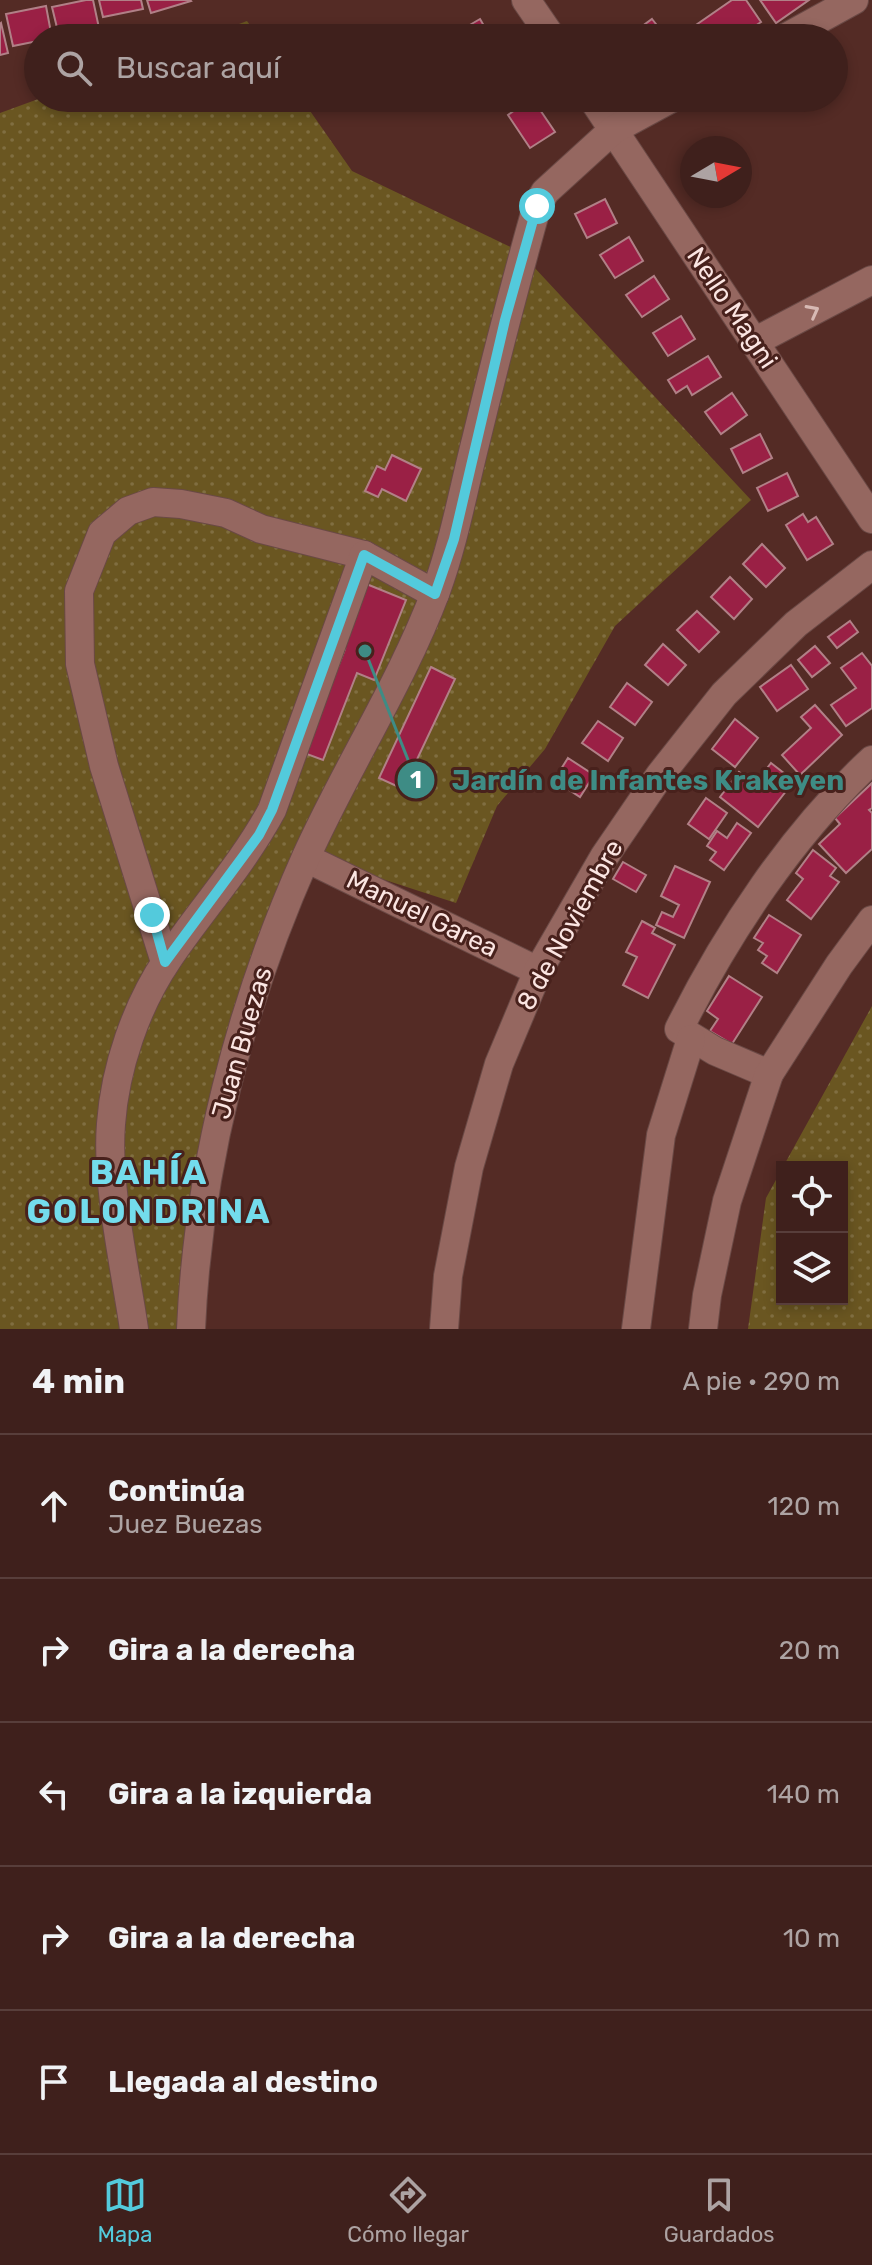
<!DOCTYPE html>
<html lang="es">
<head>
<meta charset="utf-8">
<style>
  :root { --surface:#3f201c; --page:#4a2d29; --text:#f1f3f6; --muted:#ada3a3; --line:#583e3b; --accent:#53cadc }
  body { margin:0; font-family:Rubik,sans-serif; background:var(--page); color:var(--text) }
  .controls { position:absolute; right:24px; bottom:24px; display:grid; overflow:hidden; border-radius:0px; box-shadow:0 4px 12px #0003 }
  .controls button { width:72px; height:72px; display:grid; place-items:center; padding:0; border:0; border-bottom:2px solid var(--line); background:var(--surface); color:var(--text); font:40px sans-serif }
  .compass { position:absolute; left:680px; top:136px; width:72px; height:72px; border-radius:50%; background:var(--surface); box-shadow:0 4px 12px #0003; rotate:80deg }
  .stop { position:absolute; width:24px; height:24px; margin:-18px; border:6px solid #53cadc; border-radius:50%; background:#fff }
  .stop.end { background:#53cadc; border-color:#fff; box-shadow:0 2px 8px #0008 }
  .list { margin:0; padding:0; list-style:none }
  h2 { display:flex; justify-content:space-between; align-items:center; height:104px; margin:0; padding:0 32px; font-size:34px }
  h2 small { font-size:26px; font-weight:400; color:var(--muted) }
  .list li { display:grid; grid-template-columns:52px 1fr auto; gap:24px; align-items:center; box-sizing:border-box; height:144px; padding:0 32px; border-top:2px solid var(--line) }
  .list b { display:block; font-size:30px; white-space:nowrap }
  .list p { margin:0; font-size:26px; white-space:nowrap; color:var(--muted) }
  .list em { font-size:26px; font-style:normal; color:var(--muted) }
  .icon { flex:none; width:44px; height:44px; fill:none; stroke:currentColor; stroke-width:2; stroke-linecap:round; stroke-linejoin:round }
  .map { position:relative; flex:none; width:872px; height:1329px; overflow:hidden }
  .search { position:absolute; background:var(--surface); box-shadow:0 4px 12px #0003; left:24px; right:24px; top:24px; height:88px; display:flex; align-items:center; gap:20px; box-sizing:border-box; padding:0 28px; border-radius:44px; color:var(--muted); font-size:30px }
  .sheet { height:824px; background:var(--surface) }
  nav { display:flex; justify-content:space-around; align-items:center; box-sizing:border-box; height:112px; border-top:2px solid var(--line); background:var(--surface); font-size:22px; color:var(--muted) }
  nav a { display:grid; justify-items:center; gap:4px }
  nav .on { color:var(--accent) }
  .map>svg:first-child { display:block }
  .grass { fill:url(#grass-dots) }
  .building { fill:#9a2045; stroke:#b18087; stroke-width:2 }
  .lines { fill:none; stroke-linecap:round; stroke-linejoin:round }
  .minor-casing { stroke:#6a4945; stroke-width:30 }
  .minor { stroke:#956760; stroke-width:28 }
  .oneway { stroke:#d7b9b4 }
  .route { stroke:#53cadc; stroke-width:10 }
  .labels { text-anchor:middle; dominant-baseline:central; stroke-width:6; stroke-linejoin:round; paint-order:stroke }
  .street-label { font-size:26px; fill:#fbe5e2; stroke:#48211c }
  .district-label { font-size:34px; font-weight:bold; letter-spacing:2px; fill:#73dcec; stroke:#48211c }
  .leader { fill:none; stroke:#3e8c85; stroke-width:3 }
  .callout-dot { fill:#3e8c85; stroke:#48211c; stroke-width:3 }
  .mark-label { font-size:24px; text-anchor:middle; font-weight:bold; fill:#fff }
  .callout-label { font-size:28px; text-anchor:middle; font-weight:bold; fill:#3e8c85; stroke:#48211c; stroke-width:6; stroke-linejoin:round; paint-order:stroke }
</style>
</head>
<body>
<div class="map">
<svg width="872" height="1329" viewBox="0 0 872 1329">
  <defs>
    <pattern id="grass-dots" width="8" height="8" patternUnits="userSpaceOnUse" patternTransform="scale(2)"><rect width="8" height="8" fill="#6a5621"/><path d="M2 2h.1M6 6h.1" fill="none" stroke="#806e41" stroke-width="1.8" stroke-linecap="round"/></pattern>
  </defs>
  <rect width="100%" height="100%" fill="#542b25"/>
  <g class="grass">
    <path d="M247,21L259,38H202Z"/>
    <path d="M41,98H301L352,171L519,251L751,500L615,626L545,749L497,806L456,903L305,854L231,1054L188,1329H0V113Z"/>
    <path d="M872,1006V1329H748L766,1198L782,1169V1299H842V1167H783Z"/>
  </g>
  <g class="building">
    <path d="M86,0H93L99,28L59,36L52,7Z"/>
    <path d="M99,0H141L143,9L103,17Z"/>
    <path d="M147,0H190L191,1L151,13Z"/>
    <path d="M732,0H746L761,22L737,38H686L683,34Z"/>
    <path d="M760,0H809L776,23Z"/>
    <path d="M46,6L52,38H38V41L13,46L6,14Z"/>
    <path d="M480,19L491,38H459L456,33Z"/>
    <path d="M652,19L667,38H626Z"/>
    <path d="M1,23L8,53L0,55V24Z"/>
    <path d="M532,98L555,132L530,148L508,115Z"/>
    <path d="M605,199L617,223L587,238L575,214Z"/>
    <path d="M629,237L643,261L615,278L600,255Z"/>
    <path d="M654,276L669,299L642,317L626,295Z"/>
    <path d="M681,316L695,339L668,356L653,333Z"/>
    <path d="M708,356L721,377L692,395L687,386L676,393L668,380Z"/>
    <path d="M732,393L747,415L721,434L705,412Z"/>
    <path d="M760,434L772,458L743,473L731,449Z"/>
    <path d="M392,455L421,469L406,501L382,489L378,497L365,491L377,466L385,470Z"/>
    <path d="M787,473L798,496L768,511L757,488Z"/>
    <path d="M803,514L808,522L816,517L833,544L807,560L786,525Z"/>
    <path d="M762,544L785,568L766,587L743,564Z"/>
    <path d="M730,577L752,599L734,619L711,597Z"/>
    <path d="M364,583L406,600L374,680L357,673L323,760L304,753L345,649L339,647Z"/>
    <path d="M697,611L719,632L699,652L677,630Z"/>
    <path d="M850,621L858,632L837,648L828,637Z"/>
    <path d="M663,644L686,665L668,685L645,665Z"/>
    <path d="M815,646L830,663L812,677L798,660Z"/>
    <path d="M862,653L872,666V708L846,726L831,705L856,688L841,668Z"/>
    <path d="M791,665L808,689L777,711L760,687Z"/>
    <path d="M431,667L455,679L403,789L379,778Z"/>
    <path d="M627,683L652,702L635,725L610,707Z"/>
    <path d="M815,705L842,735L800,775L782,755L811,728L801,717Z"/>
    <path d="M735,719L758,738L735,767L712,749Z"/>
    <path d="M598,721L623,738L608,761L582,743Z"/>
    <path d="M568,758L594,775L580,797L554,780Z"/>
    <path d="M771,763L794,781L758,827L720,797L739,772L755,784Z"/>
    <path d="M872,783V808L869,810L872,813V849L846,873L819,844L840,824L835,818Z"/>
    <path d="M706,798L727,813L709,839L688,824Z"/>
    <path d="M737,823L751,833L724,870L710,860L716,852L707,846L717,831L727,838Z"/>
    <path d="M813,850L836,868L830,876L839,882L811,919L787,900L803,879L796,873Z"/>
    <path d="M623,862L646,875L636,892L613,879Z"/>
    <path d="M675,866L710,882L684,938L656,925L662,912L673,917L679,905L661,896Z"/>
    <path d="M769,915L801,935L777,973L762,963L767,956L758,950L763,943L754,938Z"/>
    <path d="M642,921L655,928L652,933L675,945L648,998L623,985L637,957L626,952Z"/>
    <path d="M729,976L762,997L732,1044L710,1031L718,1019L707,1011Z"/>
  </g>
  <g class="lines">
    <g class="minor-casing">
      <g id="minor">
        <path d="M526,0L552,38"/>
        <path d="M785,38L854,0"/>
        <path d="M592,98L872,519"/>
        <path d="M754,342L872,280"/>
        <path d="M306,858L538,971"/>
        <path d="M165,962L104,766L80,664L79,591L102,533L128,511L153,502L181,504L226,513L261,529L364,555L435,594"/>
        <path d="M769,1074L715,1051L679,1029C726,934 793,833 872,760"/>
        <path d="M134,1329C125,1267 106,1185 111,1124C115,1068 136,1006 168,959C201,910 243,864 272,810L364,555"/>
        <path d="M191,1329C198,1167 240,1005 306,857C346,768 402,682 436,591C454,542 463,491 476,440C495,362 515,284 537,206L545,192L613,130L672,98"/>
        <path d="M444,1329L448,1276L469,1167L499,1064L538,971L604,857L660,775L724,694L796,624L872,565"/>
        <path d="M636,1329L661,1135L691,1039"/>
        <path d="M703,1329L707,1295L727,1201L769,1074L839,965L872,920"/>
      </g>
    </g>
    <use href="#minor" class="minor"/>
  </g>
  <defs><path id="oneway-chevron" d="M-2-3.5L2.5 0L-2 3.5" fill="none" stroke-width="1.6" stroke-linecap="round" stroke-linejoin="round" transform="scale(2)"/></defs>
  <use class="oneway" href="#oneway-chevron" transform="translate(813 311) rotate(-28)"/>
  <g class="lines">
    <path class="route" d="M152,915L165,962L259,835L272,810L364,555L435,594L454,539L505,320L537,206"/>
  </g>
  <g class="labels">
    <g class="street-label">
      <text transform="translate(732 308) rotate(56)">Nello Magni</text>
      <text transform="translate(422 914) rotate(26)">Manuel Garea</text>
      <text transform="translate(570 925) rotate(-61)">8 de Noviembre</text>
      <text transform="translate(242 1043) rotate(-74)">Juan Buezas</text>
    </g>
    <g class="district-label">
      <text x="149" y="1172">BAHÍA<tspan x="149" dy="39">GOLONDRINA</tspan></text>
    </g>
  </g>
  <path class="leader" d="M365 651L416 780"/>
  <g class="callout-dot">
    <circle cx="365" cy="651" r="8"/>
    <circle cx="416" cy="780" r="20"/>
  </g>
  <g class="mark-label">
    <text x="416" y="788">1</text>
  </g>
  <g class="callout-label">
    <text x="648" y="790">Jardín de Infantes Krakeyen</text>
  </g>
</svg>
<div class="controls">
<button><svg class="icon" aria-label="locate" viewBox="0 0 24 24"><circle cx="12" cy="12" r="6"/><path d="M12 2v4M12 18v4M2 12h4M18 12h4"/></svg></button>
<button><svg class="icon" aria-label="layers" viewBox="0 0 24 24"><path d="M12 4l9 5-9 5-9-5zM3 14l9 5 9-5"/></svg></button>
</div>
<svg class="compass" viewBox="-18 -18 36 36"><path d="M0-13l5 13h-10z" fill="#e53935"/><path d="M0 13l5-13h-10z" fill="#ada3a3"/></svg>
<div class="stop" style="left:537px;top:206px"></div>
<div class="stop end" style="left:152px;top:915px"></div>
<div class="search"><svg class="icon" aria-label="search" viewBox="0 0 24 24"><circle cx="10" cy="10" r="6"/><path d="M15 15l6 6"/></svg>Buscar aquí</div>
</div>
<section class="sheet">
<h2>4 min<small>A pie · 290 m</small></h2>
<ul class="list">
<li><svg class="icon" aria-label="ahead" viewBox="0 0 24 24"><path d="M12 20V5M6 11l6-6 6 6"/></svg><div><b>Continúa</b><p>Juez Buezas</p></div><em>120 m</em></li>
<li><svg class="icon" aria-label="right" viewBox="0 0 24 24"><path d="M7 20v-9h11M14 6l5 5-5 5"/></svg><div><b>Gira a la derecha</b></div><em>20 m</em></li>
<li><svg class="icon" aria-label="left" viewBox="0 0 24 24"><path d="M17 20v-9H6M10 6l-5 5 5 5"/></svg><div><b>Gira a la izquierda</b></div><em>140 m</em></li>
<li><svg class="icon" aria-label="right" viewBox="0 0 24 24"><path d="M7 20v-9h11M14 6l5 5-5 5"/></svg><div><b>Gira a la derecha</b></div><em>10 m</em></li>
<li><svg class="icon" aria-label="arrive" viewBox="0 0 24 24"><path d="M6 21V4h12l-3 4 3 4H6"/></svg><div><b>Llegada al destino</b></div></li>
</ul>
</section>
<nav>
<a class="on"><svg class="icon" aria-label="map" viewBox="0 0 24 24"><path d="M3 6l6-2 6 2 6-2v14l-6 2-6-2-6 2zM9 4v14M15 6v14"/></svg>Mapa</a>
<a><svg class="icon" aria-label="directions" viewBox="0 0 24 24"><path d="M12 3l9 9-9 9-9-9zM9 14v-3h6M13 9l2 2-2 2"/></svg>Cómo llegar</a>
<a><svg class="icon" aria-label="saved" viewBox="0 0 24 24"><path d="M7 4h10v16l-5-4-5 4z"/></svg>Guardados</a>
</nav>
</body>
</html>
